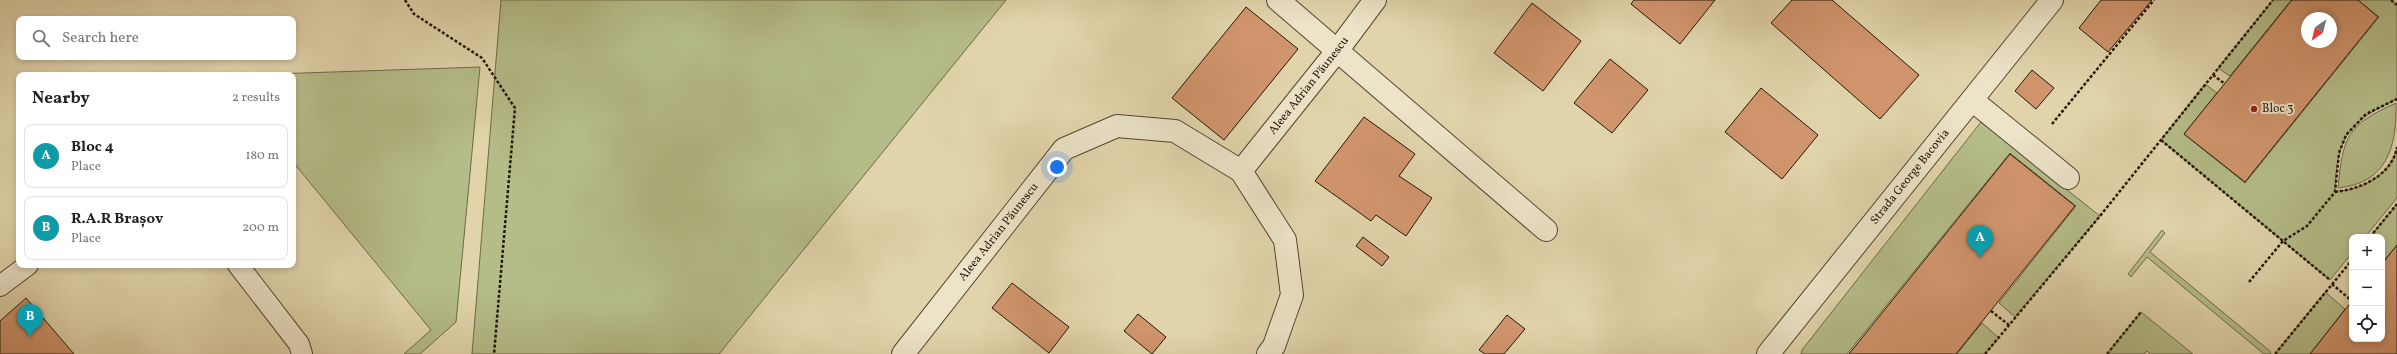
<!DOCTYPE html>
<html lang="en">
<head>
<meta charset="utf-8">
<style>
  :root { --surface:#fff; --page:#f2f2f2; --text:#222; --muted:#767676; --line:#e0e0e0; --accent:#1a73e8 }
  body { margin:0; font-family:Vollkorn,serif; background:var(--page); color:var(--text) }
  .controls { position:absolute; right:12px; bottom:12px; display:grid; overflow:hidden; border-radius:8px; box-shadow:0 2px 6px #0003 }
  .controls button { width:36px; height:36px; display:grid; place-items:center; padding:0; border:0; border-bottom:1px solid var(--line); background:var(--surface); color:var(--text); font:20px sans-serif }
  .compass { position:absolute; left:2301px; top:12px; width:36px; height:36px; border-radius:50%; background:var(--surface); box-shadow:0 2px 6px #0003; rotate:215deg }
  .you { position:absolute; left:1057px; top:167px; width:14px; height:14px; margin:-10px; border:3px solid #fff; border-radius:50%; background:#1a73e8; box-shadow:0 0 0 6px #1a73e833 }
  .badge { display:grid; place-items:center; width:26px; height:26px; border-radius:50%; background:var(--accent); color:#fff; font-size:13px; font-weight:700 }
  .pin { position:absolute; translate:-50% -33px; filter:drop-shadow(0 1px 2px #0008) }
  .pin::after { content:''; position:absolute; top:21px; width:14px; height:12px; background:inherit; clip-path:polygon(0 0,100% 0,50% 100%) }
  .list { margin:0; padding:0; list-style:none }
  h2 { display:flex; justify-content:space-between; align-items:center; height:52px; margin:0; padding:0 16px; font-size:17px }
  h2 small { font-size:13px; font-weight:400; color:var(--muted) }
  .list li { display:grid; grid-template-columns:26px 1fr auto; gap:12px; align-items:center; box-sizing:border-box; height:64px; margin:0 8px 8px; padding:0 8px; border:1px solid var(--line); border-radius:8px }
  .list b { display:block; font-size:15px; white-space:nowrap }
  .list p { margin:0; font-size:13px; white-space:nowrap; color:var(--muted) }
  .list em { font-size:13px; font-style:normal; color:var(--muted) }
  .icon { flex:none; width:22px; height:22px; fill:none; stroke:currentColor; stroke-width:2; stroke-linecap:round; stroke-linejoin:round }
  .map { position:relative; flex:none; width:2397px; height:354px; overflow:hidden }
  .search { position:absolute; background:var(--surface); box-shadow:0 2px 6px #0003; left:16px; top:16px; width:280px; height:44px; display:flex; align-items:center; gap:10px; box-sizing:border-box; padding:0 14px; border-radius:8px; color:var(--muted); font-size:15px }
  .panel { position:absolute; background:var(--surface); box-shadow:0 2px 6px #0003; left:16px; top:72px; width:280px; height:196px; border-radius:8px }
  .map>svg:first-child { display:block }
  .green { fill:#b4bc88; stroke:#6c6a49 }
  .building { fill:#d1956d; stroke:#25170a; fill-rule:evenodd }
  .lines { fill:none; stroke-linecap:round; stroke-linejoin:round }
  .lane-casing { stroke:#544632; stroke-width:22 }
  .street-casing { stroke:#544632; stroke-width:24 }
  .path { stroke:#25170a; stroke-width:2.5; stroke-dasharray:3 2; stroke-linecap:butt }
  .lane { stroke:#ece3c8; stroke-width:20 }
  .street { stroke:#ece3c8; stroke-width:22 }
  .poi-dot { fill:#8f2418; stroke:#ece3c8; stroke-width:1.5 }
  .labels { text-anchor:middle; dominant-baseline:central; stroke-width:4; stroke-linejoin:round; paint-order:stroke }
  .street-label { font-size:12px; fill:#25170a; stroke:#ece3c8 }
  .poi-label { font-size:12px; fill:#25170a; stroke:#ece3c8; text-anchor:start }
</style>
</head>
<body>
<div class="map">
<svg width="2397" height="354" viewBox="0 0 2397 354">
  <rect width="100%" height="100%" fill="#e1d4ab"/>
  <filter id="stains"><feTurbulence type="fractalNoise" baseFrequency=".005" numOctaves="4"/><feColorMatrix values="0 0 0 0 .2 0 0 0 0 .09 0 0 0 0 .02 0 0 0 .5 -.17"/></filter>
  <radialGradient id="worn" r=".72"><stop offset=".6" stop-color="#630" stop-opacity="0"/><stop offset="1" stop-color="#630" stop-opacity=".3"/></radialGradient>
  <g class="green">
    <path d="M501,0H1006L719,354H472Z"/>
    <path d="M2273,0H2291L2230,76L2218,68Z"/>
    <path d="M2358,0H2391L2397,5V99C2348,122 2337,137 2335,191C2360,192 2392,174 2397,147V198L2365,237H2352V253L2330,280L2161,140L2205,84L2217,93L2184,134L2245,183L2379,17Z"/>
    <path d="M480,67L456,322L420,354H404L431,330L293,162V75H244Z"/>
    <path d="M2396,103C2397,147 2387,183 2338,188C2343,136 2347,125 2396,103Z"/>
    <path d="M1981,122L2100,216L2015,317L1999,303L2076,206L2010,153L1847,354H1801L1802,350Z"/>
    <path d="M2397,204V245L2382,263V237H2370Z"/>
    <path d="M2162,230L2165,233L2150,252L2271,352L2270,354H2264L2147,257L2131,277L2128,274Z"/>
    <path d="M2325,292L2345,309L2310,354H2275Z"/>
    <path d="M2141,312L2193,354H2150L2147,351L2144,354H2107Z"/>
    <path d="M1982,323L1999,338L1985,354H1957Z"/>
  </g>
  <g class="building">
    <path d="M1634,0H1715L1680,44L1631,4Z"/>
    <path d="M1792,0H1832L1919,75L1880,119L1771,23Z"/>
    <path d="M2101,0H2152L2108,52L2079,28Z"/>
    <path d="M2292,0H2358L2378,17L2245,182L2184,134ZM2307,18H2331V42H2307Z"/>
    <path d="M1532,3L1581,41L1543,91L1494,53Z"/>
    <path d="M1246,7L1298,49L1224,140L1172,98Z"/>
    <path d="M1610,59L1648,90L1612,133L1574,103Z"/>
    <path d="M2032,70L2054,88L2036,109L2015,91Z"/>
    <path d="M1761,88L1818,135L1782,179L1725,132Z"/>
    <path d="M1364,117L1415,154L1399,176L1432,198L1406,236L1376,215L1371,221L1315,181Z"/>
    <path d="M2010,154L2075,206L1956,354H1849Z"/>
    <path d="M1363,237L1389,257L1382,266L1356,246Z"/>
    <path d="M2397,245V354H2310L2352,301V339H2382V264Z"/>
    <path d="M1012,283L1069,327L1049,353L992,308Z"/>
    <path d="M26,298L74,354H0V321Z"/>
    <path d="M1138,314L1166,337L1152,354L1124,331Z"/>
    <path d="M1507,315L1525,329L1504,354H1485L1479,350Z"/>
  </g>
  <g class="lines">
    <g class="lane-casing">
      <g id="lane">
        <path d="M238,265L299,344L302,354"/>
        <path d="M0,286L28,265"/>
      </g>
    </g>
    <g class="street-casing">
      <g id="street">
        <path d="M1278,0L1546,230"/>
        <path d="M1972,100L2068,178"/>
        <path id="s1" d="M1241,171L1337,51L1375,0"/>
        <path id="s2" d="M903,354L1064,149L1117,126L1175,131L1241,171L1285,240L1292,295L1274,346L1268,354"/>
        <path id="s3" d="M1768,354L2052,0"/>
      </g>
    </g>
    <g class="path">
      <path d="M405,0L414,14L482,58L515,108L494,354"/>
      <path d="M2391,0L2397,5"/>
      <path d="M2213,75L2225,84"/>
      <path d="M2052,124L2154,0"/>
      <path d="M2161,140L2330,280"/>
      <path d="M2335,192C2360,189 2392,176 2397,147"/>
      <path d="M2370,237L2397,204"/>
      <path d="M2249,282L2283,241L2307,226L2335,192L2339,153L2346,135L2366,114L2397,99"/>
      <path d="M2332,284L2352,301"/>
      <path d="M1991,311L2009,325"/>
      <path d="M1985,354L2100,216L2273,0"/>
      <path d="M2107,354L2141,312"/>
      <path d="M2275,354L2352,260"/>
    </g>
    <use href="#lane" class="lane"/>
    <use href="#street" class="street"/>
  </g>
  <circle class="poi-dot" cx="2254" cy="109" r="4"/>
  <g class="labels">
    <g class="street-label">
      <text stroke="none"><textPath href="#s1" startOffset="109">Aleea Adrian Păunescu</textPath></text>
      <text stroke="none"><textPath href="#s3" startOffset="227">Strada George Bacovia</textPath></text>
      <text stroke="none"><textPath href="#s2" startOffset="155">Aleea Adrian Păunescu</textPath></text>
    </g>
    <g class="poi-label">
      <text x="2262" y="109">Bloc 3</text>
    </g>
  </g>
  <rect width="100%" height="100%" filter="url(#stains)"/>
  <rect width="100%" height="100%" fill="url(#worn)"/>
</svg>
<div class="controls">
<button>+</button>
<button>−</button>
<button><svg class="icon" aria-label="locate" viewBox="0 0 24 24"><circle cx="12" cy="12" r="6"/><path d="M12 2v4M12 18v4M2 12h4M18 12h4"/></svg></button>
</div>
<svg class="compass" viewBox="-18 -18 36 36"><path d="M0-13l5 13h-10z" fill="#e53935"/><path d="M0 13l5-13h-10z" fill="#767676"/></svg>
<div class="you"></div>
<div class="pin badge" style="left:1980px;top:258px;background:#0f9aa8">A</div>
<div class="pin badge" style="left:30px;top:337px;background:#0f9aa8">B</div>
<div class="search"><svg class="icon" aria-label="search" viewBox="0 0 24 24"><circle cx="10" cy="10" r="6"/><path d="M15 15l6 6"/></svg>Search here</div>
<section class="panel">
<h2>Nearby<small>2 results</small></h2>
<ul class="list">
<li><span class="badge" style="background:#0f9aa8">A</span><div><b>Bloc 4</b><p>Place</p></div><em>180 m</em></li>
<li><span class="badge" style="background:#0f9aa8">B</span><div><b>R.A.R Brașov</b><p>Place</p></div><em>200 m</em></li>
</ul>
</section>
</div>
</body>
</html>
